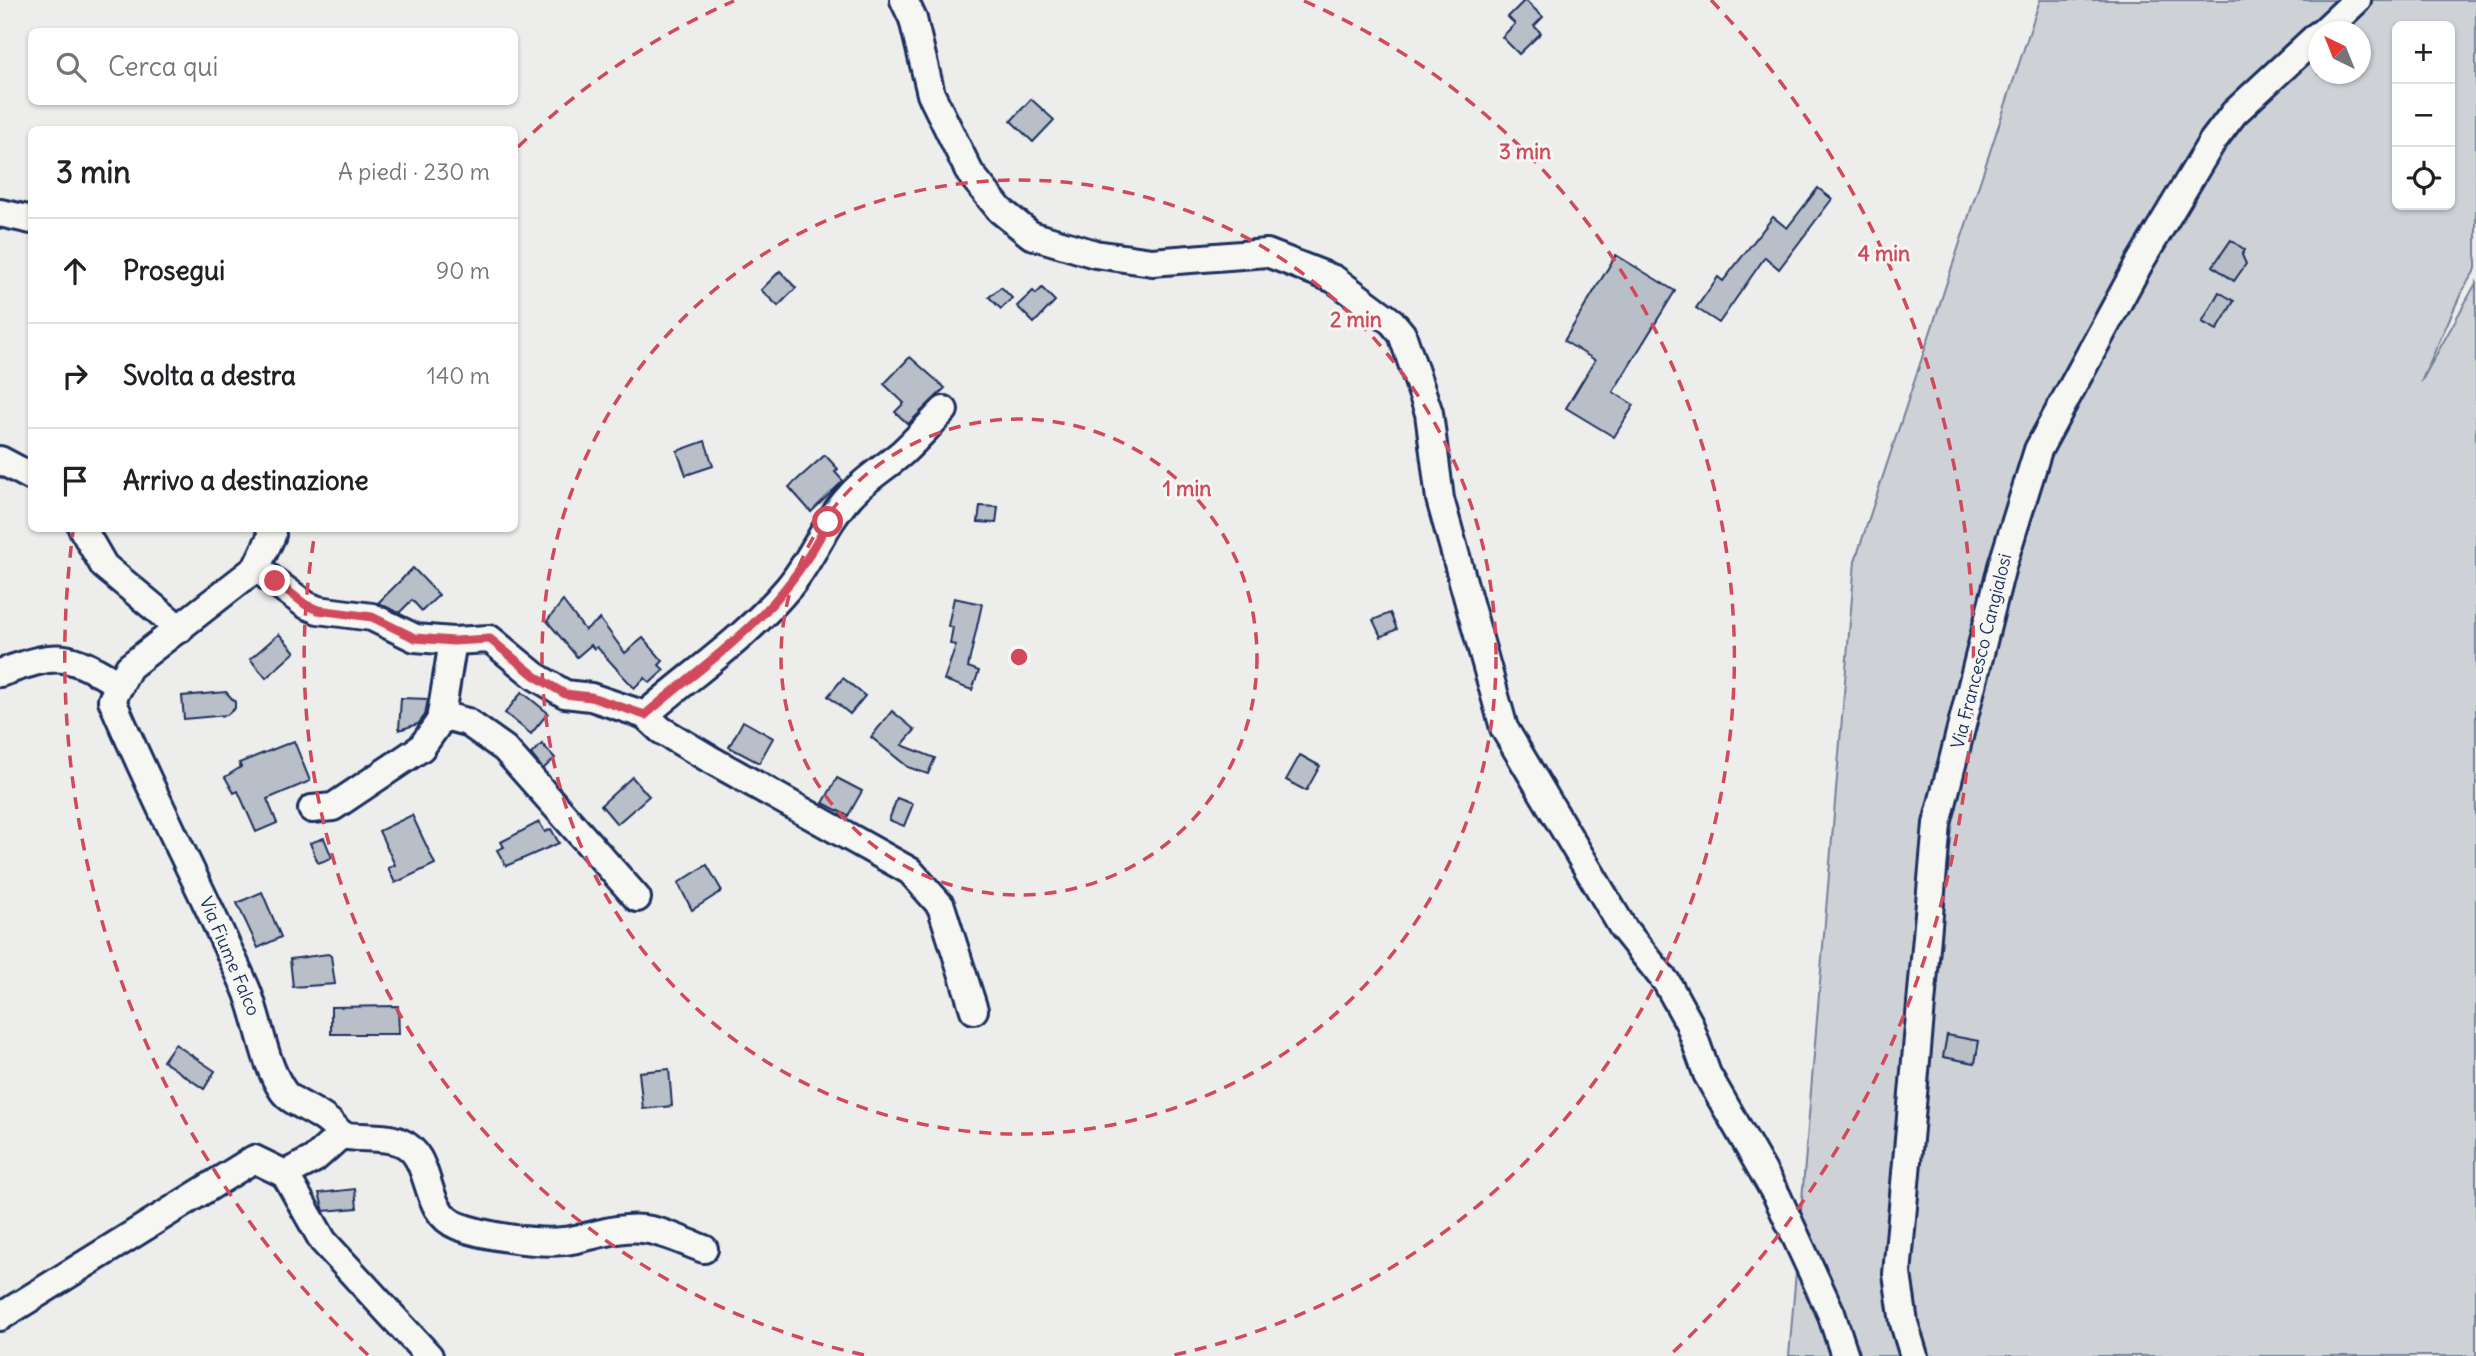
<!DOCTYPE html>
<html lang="it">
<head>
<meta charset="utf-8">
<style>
  :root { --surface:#fff; --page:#f6f6f6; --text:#202124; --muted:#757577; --line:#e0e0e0 }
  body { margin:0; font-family:Delius,sans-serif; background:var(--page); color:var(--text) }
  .controls { position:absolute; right:21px; top:21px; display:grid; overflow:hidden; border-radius:10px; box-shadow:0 2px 5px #0004 }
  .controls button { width:63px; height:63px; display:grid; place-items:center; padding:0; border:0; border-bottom:2px solid var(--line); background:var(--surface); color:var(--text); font:35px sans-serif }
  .compass { position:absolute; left:2308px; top:21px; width:63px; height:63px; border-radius:50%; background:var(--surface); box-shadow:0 2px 5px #0004; rotate:317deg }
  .stop { position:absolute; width:21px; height:21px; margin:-16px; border:5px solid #d1495b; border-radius:50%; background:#fff }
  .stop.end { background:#d1495b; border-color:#fff; box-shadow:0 2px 7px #0008 }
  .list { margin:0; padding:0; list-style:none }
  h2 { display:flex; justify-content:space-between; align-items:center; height:91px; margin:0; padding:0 28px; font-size:30px }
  h2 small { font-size:23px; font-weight:400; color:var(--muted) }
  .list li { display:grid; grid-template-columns:46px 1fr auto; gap:21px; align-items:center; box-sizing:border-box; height:105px; padding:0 28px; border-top:2px solid var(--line) }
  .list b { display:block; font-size:26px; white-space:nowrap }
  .list em { font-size:23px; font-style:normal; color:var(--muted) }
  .icon { flex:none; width:38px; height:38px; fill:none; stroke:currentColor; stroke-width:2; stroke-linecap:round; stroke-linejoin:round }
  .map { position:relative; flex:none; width:2476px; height:1356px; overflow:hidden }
  .search { position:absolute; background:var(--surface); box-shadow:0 2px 5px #0004; left:28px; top:28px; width:490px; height:77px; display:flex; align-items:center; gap:18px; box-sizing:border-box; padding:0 24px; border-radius:10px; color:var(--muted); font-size:26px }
  .panel { position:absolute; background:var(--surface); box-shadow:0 2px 5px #0004; left:28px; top:126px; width:490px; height:406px; border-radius:10px }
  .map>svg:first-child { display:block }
  .green { fill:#ced2d7; stroke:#74809a; stroke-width:2; fill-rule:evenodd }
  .building { fill:#b9bfc8; stroke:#1b2f5e; stroke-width:2 }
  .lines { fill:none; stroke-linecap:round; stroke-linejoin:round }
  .minor-casing { stroke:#1b2f5e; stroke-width:32 }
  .minor { stroke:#f6f6f2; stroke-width:26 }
  .route { stroke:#d1495b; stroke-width:9 }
  .ring { fill:none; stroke:#d1495b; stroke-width:3.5; stroke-dasharray:12 9 }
  .labels { text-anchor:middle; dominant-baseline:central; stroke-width:6; stroke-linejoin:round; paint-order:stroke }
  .street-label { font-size:18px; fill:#1b2f5e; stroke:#f6f6f2 }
  .centre { fill:#d1495b; stroke:#f6f6f2; stroke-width:3.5 }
  .ring-label { font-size:21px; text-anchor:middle; font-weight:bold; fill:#d1495b; stroke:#f6f6f2; stroke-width:6; stroke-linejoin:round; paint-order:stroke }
</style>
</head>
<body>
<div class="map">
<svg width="2476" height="1356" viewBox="0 0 2476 1356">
  <rect width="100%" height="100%" fill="#edeeec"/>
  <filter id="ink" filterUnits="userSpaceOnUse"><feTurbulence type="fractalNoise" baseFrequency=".0143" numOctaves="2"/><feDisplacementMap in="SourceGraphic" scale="14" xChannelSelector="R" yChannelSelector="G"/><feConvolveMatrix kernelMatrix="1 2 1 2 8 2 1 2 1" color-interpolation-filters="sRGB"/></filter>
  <g filter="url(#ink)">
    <path class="green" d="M2040,0H2476V269L2463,289L2421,382L2476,283V1356H1789L1855,561ZM2397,26H2450V205H2397ZM2318,32H2360V74H2318Z"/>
    <g class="building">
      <path d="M1525,0L1543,17L1534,26L1541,33L1519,54L1502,37L1515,24L1508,17Z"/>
      <path d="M1031,99L1054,120L1033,142L1011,121Z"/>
      <path d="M1818,188L1832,199L1779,269L1765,257L1719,323L1696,308L1718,277L1723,281L1773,217L1787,228Z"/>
      <path d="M2231,240L2245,250L2242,255L2246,264L2234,281L2213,266Z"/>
      <path d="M1616,255L1675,291L1613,392L1634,405L1614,437L1566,408L1595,360L1564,341Z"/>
      <path d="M780,271L796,288L778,306L761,290Z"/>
      <path d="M1001,287L1012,298L1001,309L989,297Z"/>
      <path d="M1042,288L1055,301L1034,323L1017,306L1033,291L1036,294Z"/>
      <path d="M2219,292L2234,301L2217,330L2202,322Z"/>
      <path d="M910,357L945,388L908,424L895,412L904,403L884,384Z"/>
      <path d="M705,441L713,466L686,475L677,451Z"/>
      <path d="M825,455L838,469L835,472L843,481L811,512L789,487Z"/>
      <path d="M980,506L998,507L996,523L978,522Z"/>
      <path d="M413,568L439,595L422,611L412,600L399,613L378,603Z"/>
      <path d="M954,598L982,604L968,667L979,671L972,690L944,680L956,645L950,644L953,627L948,626Z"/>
      <path d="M563,601L585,630L600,619L625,653L643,638L663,661L659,665L664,670L650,683L645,678L634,688L597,647L594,649L591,645L577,657L547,621Z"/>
      <path d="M1390,613L1397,629L1381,637L1373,620Z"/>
      <path d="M279,634L295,652L266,678L250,659Z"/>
      <path d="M843,678L865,696L850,714L828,696Z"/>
      <path d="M226,692L235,702V708L227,715L184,719L182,696Z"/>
      <path d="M522,692L548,713L531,734L505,713Z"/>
      <path d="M401,698L428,699L425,715L418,724L399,730Z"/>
      <path d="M892,711L915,730L902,745L935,758L928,774L908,767L871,737Z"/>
      <path d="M743,721L773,738L759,763L729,747Z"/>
      <path d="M294,741L310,781L267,799L277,823L256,832L238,791L234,793L225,777L241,767L239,763Z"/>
      <path d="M542,744L555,758L543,769L531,754Z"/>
      <path d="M1300,755L1320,766L1306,791L1286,780Z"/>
      <path d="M632,777L649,796L617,824L601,805Z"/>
      <path d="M837,778L862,791L848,816L823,803Z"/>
      <path d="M897,798L913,804L904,826L889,820Z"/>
      <path d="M412,815L435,864L395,883L388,868L395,865L379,831Z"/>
      <path d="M539,822L545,832L551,829L559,843L506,866L497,850L504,847L501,842Z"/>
      <path d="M324,838L332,858L318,863L310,843Z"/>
      <path d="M707,865L722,891L692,910L678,883Z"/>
      <path d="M262,892L281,937L258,948L237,903Z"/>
      <path d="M328,954L331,956L335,984L293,987L290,959Z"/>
      <path d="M398,1006L399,1034H331V1007Z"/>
      <path d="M1947,1035L1979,1041L1975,1063L1943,1057Z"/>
      <path d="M175,1044L215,1071L204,1089L163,1061Z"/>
      <path d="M669,1069L672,1106L643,1109L639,1072Z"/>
      <path d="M355,1189L357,1208L324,1211L319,1193Z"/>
    </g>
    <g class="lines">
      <g class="minor-casing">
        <g id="minor">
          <path d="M904,0L913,19L931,94L970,173L1000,210L1031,235L1095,254L1152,262L1267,253L1334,279L1392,322L1402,334L1429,413L1440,499L1504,728L1623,928L1667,983L1689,1023L1707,1074L1777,1196L1831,1313L1845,1356"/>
          <path d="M2323,32L2357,0"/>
          <path d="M0,213L32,220"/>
          <path d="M0,460L32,477"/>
          <path d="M82,528L104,566L180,629"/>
          <path d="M270,528L272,535L256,568L129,667L112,700C153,797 202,890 245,986C260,1020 262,1060 283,1091C293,1106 325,1111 341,1135L314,1159L285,1174L323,1241L429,1356"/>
          <path d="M256,568L306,605L318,610L372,617L415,638L453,641L490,639L535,676L565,694L591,697L645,715C693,673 746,638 788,588C812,560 824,524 850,496C865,479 886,467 903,452C917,439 930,424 944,410"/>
          <path d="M0,673C60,652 65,652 120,685"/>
          <path d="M441,715L467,722L505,749L637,898"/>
          <path d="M645,715L661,730L708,758L910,871L941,906L974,1010"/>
          <path d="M312,809L333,807L421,748L440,721L453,641"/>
          <path d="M341,1135C359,1139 383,1135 400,1142C435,1156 420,1211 458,1226C484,1236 536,1244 564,1241C589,1238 617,1226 643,1229C663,1231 685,1242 704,1249"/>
          <path d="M0,1317L254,1159L285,1174"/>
          <path d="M1914,1356L1904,1323L1897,1274L1937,824L2002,566L2038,450L2140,262L2212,142L2234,113L2318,35"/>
        </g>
      </g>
      <use href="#minor" class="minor"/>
    </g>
  </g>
  <g class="lines" filter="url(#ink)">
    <path class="route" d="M275,581L306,605L318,610L372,617L415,638L453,641L490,639L535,676L565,694L591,697L645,715C722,649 780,616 828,522"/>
  </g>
  <g class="ring">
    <circle cx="1019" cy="657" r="238"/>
    <circle cx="1019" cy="657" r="477"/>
    <path d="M864 1355A715 715 0 0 1 315 533M518 147A715 715 0 0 1 734 1M1304 1A715 715 0 0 1 1174 1355"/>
    <path d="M368 1355A954 954 0 0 1 73 532M1711 0A954 954 0 0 1 1670 1355"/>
  </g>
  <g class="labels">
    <g class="street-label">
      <text transform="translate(1981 651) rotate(-76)">Via Francesco Cangialosi</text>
      <text transform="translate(230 956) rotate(67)">Via Fiume Falco</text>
    </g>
  </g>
  <circle cx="1019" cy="657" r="10" class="centre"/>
  <g class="ring-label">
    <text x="1525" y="159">3 min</text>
    <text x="1884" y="261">4 min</text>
    <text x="1356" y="327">2 min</text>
    <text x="1187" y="496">1 min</text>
  </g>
</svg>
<div class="controls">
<button>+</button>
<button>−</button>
<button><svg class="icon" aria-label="locate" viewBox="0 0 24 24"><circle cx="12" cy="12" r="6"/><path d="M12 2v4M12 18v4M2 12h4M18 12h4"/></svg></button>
</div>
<svg class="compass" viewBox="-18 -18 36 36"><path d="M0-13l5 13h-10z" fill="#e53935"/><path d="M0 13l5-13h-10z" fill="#757577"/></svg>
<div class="stop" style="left:828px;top:522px"></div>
<div class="stop end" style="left:275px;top:581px"></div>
<div class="search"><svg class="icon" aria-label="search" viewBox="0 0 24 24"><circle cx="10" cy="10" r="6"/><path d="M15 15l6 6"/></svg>Cerca qui</div>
<section class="panel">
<h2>3 min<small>A piedi · 230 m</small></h2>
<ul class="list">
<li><svg class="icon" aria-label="ahead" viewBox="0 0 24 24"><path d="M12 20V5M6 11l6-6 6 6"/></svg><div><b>Prosegui</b></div><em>90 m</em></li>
<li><svg class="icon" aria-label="right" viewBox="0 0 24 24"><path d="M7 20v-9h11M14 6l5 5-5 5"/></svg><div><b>Svolta a destra</b></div><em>140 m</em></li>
<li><svg class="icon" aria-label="arrive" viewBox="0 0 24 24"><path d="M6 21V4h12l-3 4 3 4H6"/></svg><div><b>Arrivo a destinazione</b></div></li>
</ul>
</section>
</div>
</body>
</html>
